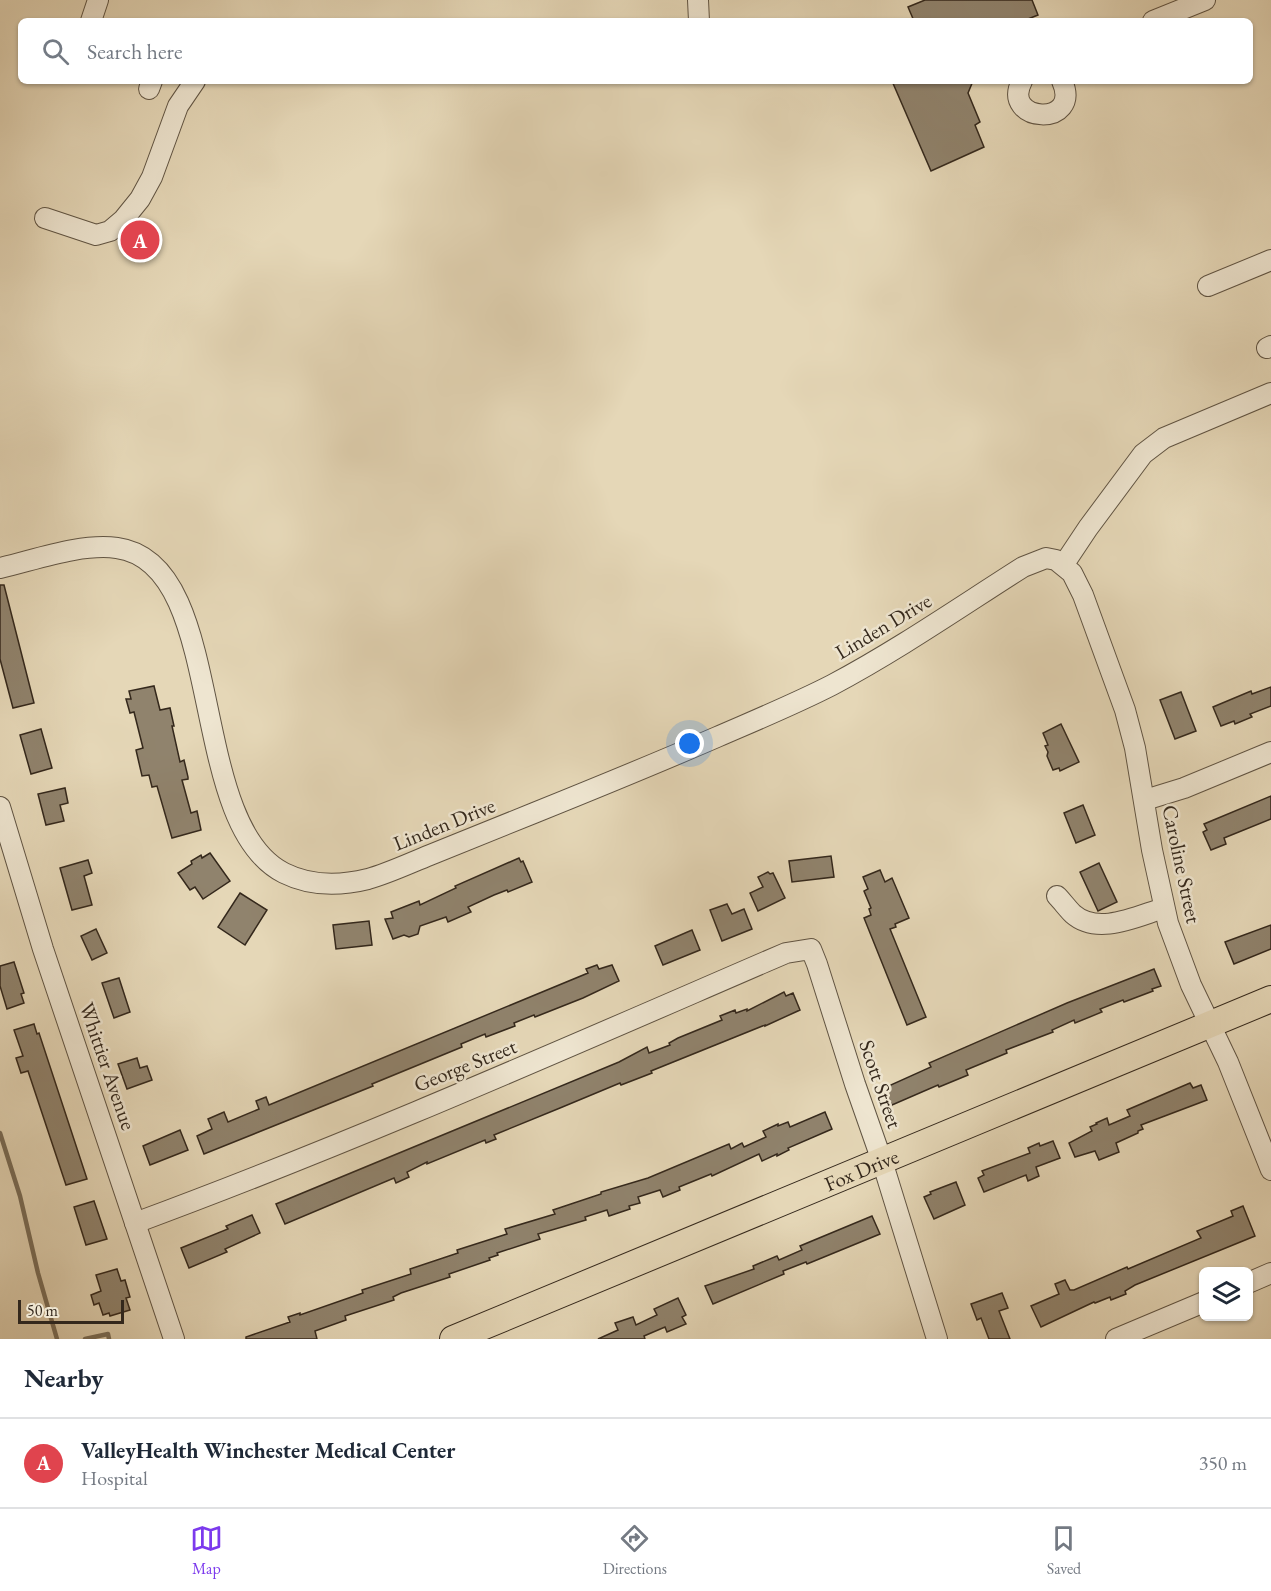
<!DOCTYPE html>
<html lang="en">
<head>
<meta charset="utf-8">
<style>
  :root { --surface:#fff; --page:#f2f2f3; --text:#1f2937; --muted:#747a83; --line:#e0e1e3; --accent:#7c3aed }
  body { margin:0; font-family:"EB Garamond",serif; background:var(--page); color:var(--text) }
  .controls { position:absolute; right:18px; bottom:18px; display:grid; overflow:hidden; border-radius:9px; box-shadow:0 2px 4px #0004 }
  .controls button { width:54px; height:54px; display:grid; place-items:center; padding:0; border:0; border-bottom:2px solid var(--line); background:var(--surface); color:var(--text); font:30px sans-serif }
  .scale { position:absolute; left:18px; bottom:15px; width:106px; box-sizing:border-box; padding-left:6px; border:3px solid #34281c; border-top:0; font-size:16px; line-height:21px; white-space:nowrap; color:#34281c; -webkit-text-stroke:4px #eee5d0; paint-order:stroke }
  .you { position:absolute; left:690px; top:744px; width:21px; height:21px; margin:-15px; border:4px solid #fff; border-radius:50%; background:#1a73e8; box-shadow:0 0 0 9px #1a73e833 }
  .badge { display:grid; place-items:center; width:39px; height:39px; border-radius:50%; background:var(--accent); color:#fff; font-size:20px; font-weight:700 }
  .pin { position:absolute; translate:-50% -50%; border:3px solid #fff; box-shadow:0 2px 6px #0006 }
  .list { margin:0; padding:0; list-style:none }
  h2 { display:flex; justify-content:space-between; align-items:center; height:78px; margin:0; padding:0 24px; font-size:26px }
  h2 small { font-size:20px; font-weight:400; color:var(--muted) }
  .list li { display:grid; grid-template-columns:39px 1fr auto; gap:18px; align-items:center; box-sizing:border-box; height:90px; padding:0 24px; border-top:2px solid var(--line) }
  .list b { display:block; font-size:22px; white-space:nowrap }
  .list p { margin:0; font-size:20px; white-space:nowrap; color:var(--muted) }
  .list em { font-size:20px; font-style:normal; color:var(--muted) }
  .icon { flex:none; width:33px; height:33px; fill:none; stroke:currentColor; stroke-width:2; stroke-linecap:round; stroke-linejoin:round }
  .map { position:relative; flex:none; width:1271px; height:1339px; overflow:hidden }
  .search { position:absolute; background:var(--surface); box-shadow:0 2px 4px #0004; left:18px; right:18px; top:18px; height:66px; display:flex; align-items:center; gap:15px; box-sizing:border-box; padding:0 21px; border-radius:9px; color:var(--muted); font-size:22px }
  .sheet { height:168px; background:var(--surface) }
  nav { display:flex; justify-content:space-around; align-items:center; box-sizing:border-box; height:84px; border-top:2px solid var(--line); background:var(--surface); font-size:16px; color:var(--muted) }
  nav a { display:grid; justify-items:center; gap:3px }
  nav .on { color:var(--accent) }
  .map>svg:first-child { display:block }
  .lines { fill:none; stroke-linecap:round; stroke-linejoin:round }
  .stream { stroke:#7a6e59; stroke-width:4.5 }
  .building { fill:#90836d; stroke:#34281c; stroke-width:1.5 }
  .minor-casing { stroke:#605443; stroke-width:22 }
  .major-casing { stroke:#34281c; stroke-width:28 }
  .minor { stroke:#eee5d0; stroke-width:20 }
  .major { stroke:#e5d7b7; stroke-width:26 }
  .labels { text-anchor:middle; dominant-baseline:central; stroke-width:5; stroke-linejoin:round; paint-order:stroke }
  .street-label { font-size:21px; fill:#34281c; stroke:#eee5d0 }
</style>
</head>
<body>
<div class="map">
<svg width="1271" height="1339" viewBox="0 0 1271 1339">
  <rect width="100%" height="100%" fill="#e5d7b7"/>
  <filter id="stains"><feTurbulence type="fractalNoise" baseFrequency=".00333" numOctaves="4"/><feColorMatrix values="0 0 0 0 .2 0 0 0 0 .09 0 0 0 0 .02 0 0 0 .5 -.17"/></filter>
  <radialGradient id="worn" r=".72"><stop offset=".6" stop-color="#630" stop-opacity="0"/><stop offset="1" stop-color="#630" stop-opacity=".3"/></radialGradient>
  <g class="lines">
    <g class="stream">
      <path d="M0,1133L20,1196L38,1273L57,1339"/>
      <path d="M85,1339L108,1334L109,1339"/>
    </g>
  </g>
  <g class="building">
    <path d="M925,0H1032L1038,15L1023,21H914L908,7Z"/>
    <path d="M892,81H973L968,93L980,122L975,125L984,147L931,171Z"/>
    <path d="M0,585H4L34,703L13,708L0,659Z"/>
    <path d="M154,686L160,710L170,708L174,726H172L180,762L184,760L188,777V779L182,780L191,813L197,811L201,830L172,838L157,786L152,787L149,775L142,776L136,750L143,748L134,712L130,713L126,699H131L129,691Z"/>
    <path d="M1271,687V706L1250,714L1252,717L1235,724L1234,721L1221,726L1213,707L1251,691L1252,694Z"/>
    <path d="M1181,692L1196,731L1175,739L1160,700Z"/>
    <path d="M1061,724L1079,762L1060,771L1059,768L1053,770L1047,756L1048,752L1045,746L1048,745L1043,733Z"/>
    <path d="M41,729L52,768L31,774L20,735Z"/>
    <path d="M65,788L68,803L60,805L64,821L46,825L38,794Z"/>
    <path d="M1271,796V819L1224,838L1226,844L1211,850L1203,832L1207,830L1204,824Z"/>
    <path d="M1083,805L1095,835L1076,843L1064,813Z"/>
    <path d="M210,853L230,881L203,899L195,887L190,890L178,873L192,864L191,861L201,855L202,858Z"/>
    <path d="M831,856L834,877L792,882L789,861Z"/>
    <path d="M519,858L521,862L523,861L532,882L508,892L507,890L494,895L468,907L471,912L448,922L446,917L420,926L418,934L409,937L404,935L393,939L385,919L393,918L391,912L419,901L420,905L456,888L455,886Z"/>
    <path d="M88,860L92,873L84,876L92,905L72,910L60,868Z"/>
    <path d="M1099,863L1117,902L1098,911L1080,872Z"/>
    <path d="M880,870L885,882L892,878L909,918L895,924L896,927L890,929L926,1017L907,1025L864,918L871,915L869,909L871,908L864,891L868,889L863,877Z"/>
    <path d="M768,872L770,874L773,873L785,898L758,911L750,893L763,887L758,877Z"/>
    <path d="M240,893L267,910L245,945L218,927Z"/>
    <path d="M727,904L732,914L744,909L752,929L722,941L710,910Z"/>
    <path d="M369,921L372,945L336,949L333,925Z"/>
    <path d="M1271,925V949L1234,964L1225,942Z"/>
    <path d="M96,929L107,953L92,960L81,936Z"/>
    <path d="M692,930L700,950L663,965L655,946Z"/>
    <path d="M14,962L24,993L21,994L24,1003L7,1009L0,986V966Z"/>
    <path d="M597,965L599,969L612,965L619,981L583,998L535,1017L534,1015L514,1023L515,1026L486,1037L485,1034L461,1044L462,1047L372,1084L373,1086L204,1154L197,1136L212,1129L208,1119L224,1112L228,1122L259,1109L256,1101L266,1097L269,1105L588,973L586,969Z"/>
    <path d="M1154,969L1161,986L1152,989L1153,991L1124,1002L1123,1000L1100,1009L1102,1012L1075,1023L1074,1020L1052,1030L1053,1032L1006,1050L1007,1053L966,1070L968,1075L939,1087L938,1085L892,1105L884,1088L931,1067L929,1063L1067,1003Z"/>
    <path d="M119,978L130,1012L114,1018L102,983Z"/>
    <path d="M784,992L786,996L793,993L800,1010L765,1026V1025L651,1071L652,1073L621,1085L620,1083L560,1108L494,1135L496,1139L486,1143L485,1140L427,1164V1162L407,1172L409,1177L396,1183L394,1178L285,1224L276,1204L619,1062L647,1047L649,1053L670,1045L669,1043L678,1038L722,1020L720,1016L735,1010L736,1013L747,1009V1011Z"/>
    <path d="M34,1024L37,1034L39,1033L87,1179L66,1185L28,1071L21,1073L16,1058L23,1056L14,1030Z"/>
    <path d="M137,1058L140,1068L147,1066L152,1080L127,1089L118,1064Z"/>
    <path d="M1190,1083L1193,1088L1201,1085L1207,1100L1141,1125L1143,1129L1138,1131V1133L1116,1143L1119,1152L1099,1160L1095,1151L1075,1157L1069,1143L1092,1131L1090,1127L1097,1124L1096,1123L1107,1118L1109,1125L1130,1116L1127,1110Z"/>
    <path d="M825,1112L832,1129L788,1148L789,1150L777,1156V1154L762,1161L759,1154L712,1176L711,1174L679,1187L680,1190L663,1197L660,1190L638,1197L640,1203L629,1206L630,1209L609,1216L607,1210L585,1217L586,1220L538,1234L540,1239L497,1253L498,1255L489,1258L490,1260L449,1274L450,1277L401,1293L393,1297L394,1300L345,1316L346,1320L315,1331L317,1339H246V1337L290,1322L288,1317L300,1313V1315L363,1293L362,1290L411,1274L410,1269L458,1253L457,1250L507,1234L505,1229L555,1214L553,1210L601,1194V1192L648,1178L729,1144L731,1149L742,1143L744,1147L766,1137L763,1131L778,1124V1126L788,1122L790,1127Z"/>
    <path d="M180,1130L188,1150L150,1165L143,1146Z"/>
    <path d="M1053,1141L1060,1158L1036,1167L1039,1176L1028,1181L1026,1175L984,1192L978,1178L984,1175L982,1171L1030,1153L1028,1148L1039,1143L1040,1146Z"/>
    <path d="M956,1182L965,1205L934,1219L924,1197L931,1194L930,1192Z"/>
    <path d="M94,1201L107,1239L86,1245L74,1207Z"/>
    <path d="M1243,1206L1255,1236L1135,1285L1125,1291L1126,1294L1111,1300L1110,1297L1095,1303L1094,1302L1041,1327L1031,1306L1059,1294L1055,1284L1065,1280L1070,1290H1074L1127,1267L1128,1269L1201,1238L1197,1231L1233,1216L1231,1211Z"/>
    <path d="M252,1215L260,1233L225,1249L227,1252L189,1268L181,1248L228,1229L226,1226Z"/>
    <path d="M872,1216L880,1234L807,1264L806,1262L783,1271L784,1274L713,1304L705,1286L754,1269L753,1266L777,1256L779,1260L802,1250L800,1246Z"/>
    <path d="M117,1269L121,1281L125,1280L130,1297L126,1298L130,1310L110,1316L109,1313L103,1315L99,1303L94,1305L91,1295L101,1291L96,1275Z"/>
    <path d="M1002,1293L1008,1308L999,1311L1010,1339H989L981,1318L977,1320L971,1304Z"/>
    <path d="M678,1298L686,1315L682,1317L686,1324L667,1332L665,1327L644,1336L645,1339H598L618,1330L615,1323L633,1317L636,1325L657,1315L654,1309Z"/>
  </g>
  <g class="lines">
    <g class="minor-casing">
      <g id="minor">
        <path d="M698,0L699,21"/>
        <path d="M91,21L98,0"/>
        <path d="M1153,21L1205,0"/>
        <path d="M1022,81C1000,123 1083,128 1062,81"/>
        <path d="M149,89L152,81"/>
        <path d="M45,218L96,235L110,231L123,220L140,199L152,177L178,106L195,81"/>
        <path d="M1208,286L1271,260"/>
        <path d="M1267,348L1271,346"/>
        <path d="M1064,564L1088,528L1143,454L1164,438L1271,393"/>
        <path d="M0,568C35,560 81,543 117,548C229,563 185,823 284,873C310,886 340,886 368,879C389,873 410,863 430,855C465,841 500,827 534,813C596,788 657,763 717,737C756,720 795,704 832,685C898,650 960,607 1023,567L1046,558L1056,560L1072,573L1083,595L1125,710L1135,748L1152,850L1168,923L1191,985L1228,1062L1271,1170"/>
        <path d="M1145,800L1184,788L1271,752"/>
        <path d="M0,807L43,949L174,1339"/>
        <path d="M1057,896C1062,901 1067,908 1073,914C1098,936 1137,916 1164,908"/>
        <path d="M135,1223C349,1144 557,1052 765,962L786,953L811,949L817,964L855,1084L882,1161L937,1339"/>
        <path d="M1248,1283L1271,1273"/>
        <path d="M1116,1339L1204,1302"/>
      </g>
    </g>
    <g class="major-casing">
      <g id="major">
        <path id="s1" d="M453,1339L1271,999"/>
      </g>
    </g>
    <use href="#minor" class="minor"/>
    <use href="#major" class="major"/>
  </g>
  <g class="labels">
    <g class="street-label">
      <text transform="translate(883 626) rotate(-31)">Linden Drive</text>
      <text transform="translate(444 824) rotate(-22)">Linden Drive</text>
      <text transform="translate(1182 864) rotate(78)">Caroline Street</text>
      <text transform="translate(465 1065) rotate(-22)">George Street</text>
      <text transform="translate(108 1066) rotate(71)">Whittier Avenue</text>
      <text transform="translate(881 1084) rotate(71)">Scott Street</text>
      <text stroke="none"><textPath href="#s1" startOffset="442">Fox Drive</textPath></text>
    </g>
  </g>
  <rect width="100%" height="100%" filter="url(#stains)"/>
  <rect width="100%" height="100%" fill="url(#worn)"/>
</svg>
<div class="controls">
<button><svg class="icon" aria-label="layers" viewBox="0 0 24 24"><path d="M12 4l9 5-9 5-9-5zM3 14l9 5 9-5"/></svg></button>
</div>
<div class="scale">50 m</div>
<div class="you"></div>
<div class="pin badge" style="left:140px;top:240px;background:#e0444e">A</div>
<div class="search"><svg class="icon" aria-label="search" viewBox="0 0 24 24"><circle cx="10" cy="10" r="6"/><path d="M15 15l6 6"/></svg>Search here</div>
</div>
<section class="sheet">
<h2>Nearby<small></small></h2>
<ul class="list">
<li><span class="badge" style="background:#e0444e">A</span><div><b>ValleyHealth Winchester Medical Center</b><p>Hospital</p></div><em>350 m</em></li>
</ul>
</section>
<nav>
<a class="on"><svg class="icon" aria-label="map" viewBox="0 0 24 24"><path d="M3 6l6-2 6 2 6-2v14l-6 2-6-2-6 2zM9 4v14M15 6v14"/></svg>Map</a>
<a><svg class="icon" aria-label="directions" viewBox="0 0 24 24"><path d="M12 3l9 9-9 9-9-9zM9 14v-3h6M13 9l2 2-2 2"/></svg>Directions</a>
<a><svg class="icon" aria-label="saved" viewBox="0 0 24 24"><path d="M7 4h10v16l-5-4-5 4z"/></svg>Saved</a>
</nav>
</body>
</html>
